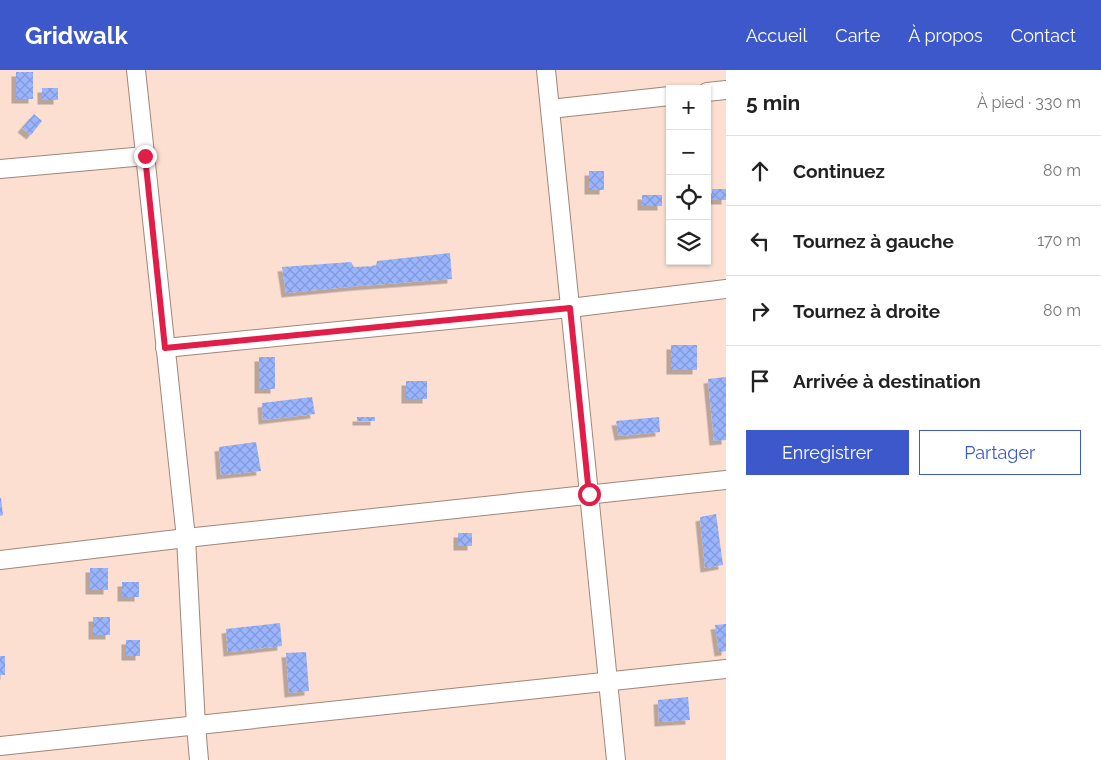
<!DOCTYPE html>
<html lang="fr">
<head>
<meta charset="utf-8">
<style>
  :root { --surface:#fff; --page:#f6f6f6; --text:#222; --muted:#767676; --line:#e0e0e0; --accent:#3d58cb }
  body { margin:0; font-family:Raleway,sans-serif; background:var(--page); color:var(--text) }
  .controls { position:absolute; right:15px; top:15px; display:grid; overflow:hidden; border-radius:0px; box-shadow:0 1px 4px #0004 }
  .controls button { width:45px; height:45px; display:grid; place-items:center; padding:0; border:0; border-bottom:1px solid var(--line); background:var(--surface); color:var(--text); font:25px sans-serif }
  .stop { position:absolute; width:15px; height:15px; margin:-11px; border:4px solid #e11d48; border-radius:50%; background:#fff }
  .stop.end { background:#e11d48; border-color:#fff; box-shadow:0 1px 5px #0008 }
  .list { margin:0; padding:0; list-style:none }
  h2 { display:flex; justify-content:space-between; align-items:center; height:65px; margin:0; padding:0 20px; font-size:21px }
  h2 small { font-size:16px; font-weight:400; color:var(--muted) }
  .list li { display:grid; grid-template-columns:32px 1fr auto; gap:15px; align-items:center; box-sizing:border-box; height:70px; padding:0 20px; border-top:1px solid var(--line) }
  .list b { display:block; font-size:19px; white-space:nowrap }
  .list em { font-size:16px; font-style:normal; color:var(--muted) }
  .actions { display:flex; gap:10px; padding:15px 20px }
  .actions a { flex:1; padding:11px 0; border:1px solid var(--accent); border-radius:0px; text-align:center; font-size:18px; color:var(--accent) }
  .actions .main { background:var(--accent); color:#fff }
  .icon { flex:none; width:28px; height:28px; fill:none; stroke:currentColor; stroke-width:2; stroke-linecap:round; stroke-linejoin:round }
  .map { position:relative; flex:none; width:726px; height:690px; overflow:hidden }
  header { display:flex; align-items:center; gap:30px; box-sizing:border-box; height:70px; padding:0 25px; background:var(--accent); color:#fff }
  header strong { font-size:24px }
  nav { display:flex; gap:28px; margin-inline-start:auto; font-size:18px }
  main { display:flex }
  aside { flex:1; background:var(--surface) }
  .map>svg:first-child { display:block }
  .building { fill:url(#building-cross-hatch); filter:url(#shadow) }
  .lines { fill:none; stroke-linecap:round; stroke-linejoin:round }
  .minor-casing { stroke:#a0867a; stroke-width:20 }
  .minor { stroke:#fff; stroke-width:18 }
  .route { stroke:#e11d48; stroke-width:6 }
</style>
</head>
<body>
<header>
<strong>Gridwalk</strong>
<nav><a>Accueil</a><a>Carte</a><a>À propos</a><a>Contact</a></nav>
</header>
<main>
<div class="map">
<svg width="726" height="690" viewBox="0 0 726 690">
  <defs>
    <pattern id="building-cross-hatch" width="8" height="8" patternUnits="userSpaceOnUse" patternTransform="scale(1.25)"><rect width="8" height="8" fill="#9ab4fd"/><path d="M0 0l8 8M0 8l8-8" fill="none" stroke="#849ad8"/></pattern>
    <filter id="shadow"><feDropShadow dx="-4.5" dy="4.5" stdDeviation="0" flood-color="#0004"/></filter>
  </defs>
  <rect width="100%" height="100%" fill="#fcdfd1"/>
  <g class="building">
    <rect x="16" y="2" width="17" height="27"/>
    <rect x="42" y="18" width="16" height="12"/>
    <path d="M34,44L42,51L31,65L22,58Z"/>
    <rect x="589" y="101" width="15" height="19"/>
    <rect x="712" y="119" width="14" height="11"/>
    <rect x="642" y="125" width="20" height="11"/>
    <path d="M450,183L452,209L358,216L286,223L282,197L351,192L354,197L376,196L377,191Z"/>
    <rect x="671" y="275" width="26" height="25"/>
    <rect x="259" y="287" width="16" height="32"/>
    <path d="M726,307V370L714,371L708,309Z"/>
    <rect x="406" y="311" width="21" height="18"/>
    <path d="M312,327L315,344L263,350L262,333Z"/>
    <rect x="357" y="347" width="18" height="4"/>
    <path d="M659,347L660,362L619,366L616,351Z"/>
    <path d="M256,372L261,401L221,405L219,377Z"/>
    <path d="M0,428H1L3,445L0,446Z"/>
    <path d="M716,444L723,495L705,498L700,447Z"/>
    <rect x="458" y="463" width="14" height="13"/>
    <rect x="90" y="498" width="18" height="22"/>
    <rect x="122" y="512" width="17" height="15"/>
    <rect x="93" y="547" width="17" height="18"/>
    <path d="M280,553L282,576L228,582L226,559Z"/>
    <path d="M726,554V581L719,582L715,555Z"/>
    <rect x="126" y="570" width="14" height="16"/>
    <path d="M306,582L309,621L289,623L286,583Z"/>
    <rect x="0" y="586" width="5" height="19"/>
    <path d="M688,627L690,650L659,652L658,630Z"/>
  </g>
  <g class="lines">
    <g class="minor-casing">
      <g id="minor">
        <path d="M136,0L186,468L196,656L199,690"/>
        <path d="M546,0L616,690"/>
        <path d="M707,22L726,20"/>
        <path d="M550,39L670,26"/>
        <path d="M0,99L145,86"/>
        <path d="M165,278L570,238L726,219"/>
        <path d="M0,490L186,468L726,410"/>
        <path d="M0,676L726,599"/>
      </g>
    </g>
    <use href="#minor" class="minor"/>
  </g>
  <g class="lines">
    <path class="route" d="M145,86L165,278L570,238L589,424"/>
  </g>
</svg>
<div class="controls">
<button>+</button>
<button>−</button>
<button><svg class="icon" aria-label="locate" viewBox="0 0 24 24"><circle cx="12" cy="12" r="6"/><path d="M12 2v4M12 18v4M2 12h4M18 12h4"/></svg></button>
<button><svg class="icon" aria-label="layers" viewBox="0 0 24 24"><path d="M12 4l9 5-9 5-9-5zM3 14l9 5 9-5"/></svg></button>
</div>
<div class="stop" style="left:589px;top:424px"></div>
<div class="stop end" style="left:145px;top:86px"></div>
</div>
<aside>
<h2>5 min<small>À pied · 330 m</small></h2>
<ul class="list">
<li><svg class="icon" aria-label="ahead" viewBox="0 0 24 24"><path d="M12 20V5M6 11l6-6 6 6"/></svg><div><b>Continuez</b></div><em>80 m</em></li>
<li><svg class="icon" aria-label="left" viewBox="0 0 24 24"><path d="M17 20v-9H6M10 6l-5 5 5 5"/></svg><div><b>Tournez à gauche</b></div><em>170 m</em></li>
<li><svg class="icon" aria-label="right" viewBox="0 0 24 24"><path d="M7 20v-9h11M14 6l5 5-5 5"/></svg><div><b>Tournez à droite</b></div><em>80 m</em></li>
<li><svg class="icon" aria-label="arrive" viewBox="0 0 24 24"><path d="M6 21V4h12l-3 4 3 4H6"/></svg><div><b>Arrivée à destination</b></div></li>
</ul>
<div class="actions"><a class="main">Enregistrer</a><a>Partager</a></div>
</aside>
</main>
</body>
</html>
